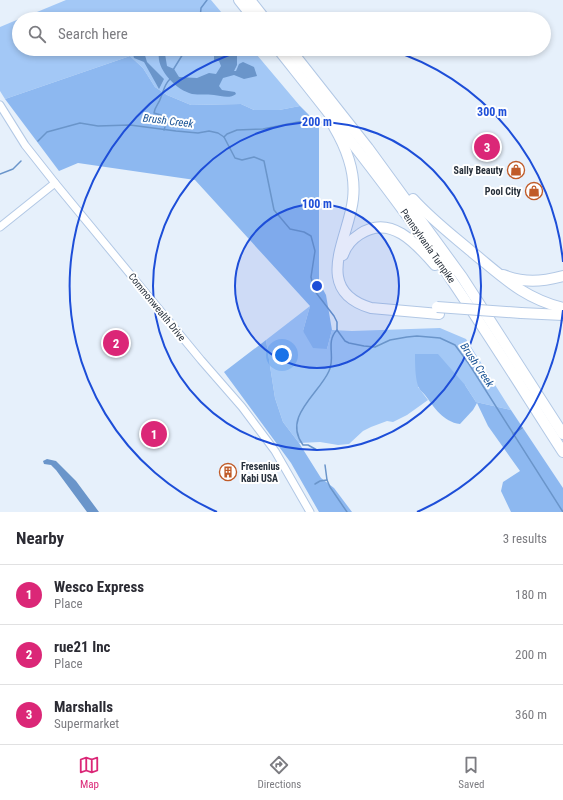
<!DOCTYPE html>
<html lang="en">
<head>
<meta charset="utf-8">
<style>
  :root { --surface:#fff; --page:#f7f7f7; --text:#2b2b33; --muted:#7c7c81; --line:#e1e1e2; --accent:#db2777 }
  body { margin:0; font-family:"Roboto Condensed",sans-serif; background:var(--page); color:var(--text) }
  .you { position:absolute; left:282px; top:355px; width:14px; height:14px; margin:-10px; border:3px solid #fff; border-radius:50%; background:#1a73e8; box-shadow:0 0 0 6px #1a73e833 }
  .badge { display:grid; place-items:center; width:26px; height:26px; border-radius:50%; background:var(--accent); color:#fff; font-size:13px; font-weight:700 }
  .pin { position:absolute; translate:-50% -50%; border:2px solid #fff; box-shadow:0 1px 4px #0006 }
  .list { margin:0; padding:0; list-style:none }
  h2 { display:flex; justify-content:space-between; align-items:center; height:52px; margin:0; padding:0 16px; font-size:17px }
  h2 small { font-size:13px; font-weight:400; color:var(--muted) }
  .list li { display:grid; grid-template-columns:26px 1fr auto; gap:12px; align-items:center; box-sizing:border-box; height:60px; padding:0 16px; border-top:1px solid var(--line) }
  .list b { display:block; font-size:15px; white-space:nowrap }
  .list p { margin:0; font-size:13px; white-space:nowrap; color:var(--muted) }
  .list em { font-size:13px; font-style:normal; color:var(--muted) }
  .icon { flex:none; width:22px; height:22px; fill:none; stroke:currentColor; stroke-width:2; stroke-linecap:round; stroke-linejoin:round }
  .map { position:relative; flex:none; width:563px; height:512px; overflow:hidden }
  .search { position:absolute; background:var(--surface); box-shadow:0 2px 6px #0003; left:12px; right:12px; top:12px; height:44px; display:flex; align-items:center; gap:10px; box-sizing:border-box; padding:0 14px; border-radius:22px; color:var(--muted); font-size:15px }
  .sheet { height:232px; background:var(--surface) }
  nav { display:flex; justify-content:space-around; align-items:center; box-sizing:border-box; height:56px; border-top:1px solid var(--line); background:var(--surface); font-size:11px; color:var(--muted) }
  nav a { display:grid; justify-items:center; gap:2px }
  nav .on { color:var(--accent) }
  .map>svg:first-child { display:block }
  .green { fill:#a3c8f6 }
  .forest { fill:#8db8f0 }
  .water { fill:#6a95ca }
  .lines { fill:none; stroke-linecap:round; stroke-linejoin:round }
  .stream { stroke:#6a95ca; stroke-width:1.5 }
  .minor-casing { stroke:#b2c8e5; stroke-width:9 }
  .highway-casing { stroke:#b2c8e5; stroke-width:12 }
  .minor { stroke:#fff; stroke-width:7 }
  .highway { stroke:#fff; stroke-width:10 }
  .highway-bridge-casing { stroke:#b2c8e5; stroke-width:12; stroke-linecap:butt }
  .highway-bridge { stroke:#fff; stroke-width:10 }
  .ring { fill:none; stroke:#1d4ed8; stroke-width:2 }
  .labels { text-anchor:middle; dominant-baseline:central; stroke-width:4; stroke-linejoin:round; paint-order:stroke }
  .poi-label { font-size:10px; font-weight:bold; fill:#262f3a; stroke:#fff; text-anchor:end }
  .street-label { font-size:10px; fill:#262f3a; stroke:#fff }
  .water-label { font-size:11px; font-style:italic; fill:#195395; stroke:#fff }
  .centre { fill:#1d4ed8; stroke:#fff; stroke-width:2 }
  .ring-label { font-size:12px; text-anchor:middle; font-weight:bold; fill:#1d4ed8; stroke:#fff; stroke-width:4; stroke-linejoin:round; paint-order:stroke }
</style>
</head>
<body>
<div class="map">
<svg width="563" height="512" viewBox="0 0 563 512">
  <rect width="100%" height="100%" fill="#e6f0fb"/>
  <g class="green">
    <path d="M66,0H211L227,19H20Z"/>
    <path d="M19,19V49H252L300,106L279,110H254L241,104L191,105L167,95L155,87L143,68L130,56L5,99L0,91V27Z"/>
    <path d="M310,306L303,331L327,349L332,330L352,331L440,328L466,339L511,410L476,402L465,385L418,387L428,400L407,415L393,422L387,421L371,427L363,431L349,444L338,445L320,442L299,443L283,422L275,398L266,340Z"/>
  </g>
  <g class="forest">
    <path d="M130,56L143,68L155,87L167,95L191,105L241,104L254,110H279L300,106L319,125V282L326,295L332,330L327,349L313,348L303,331L310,306L195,180L78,163L59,171L5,99Z"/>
    <path d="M266,340L275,398L283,422L299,443L321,478L334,488L352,512H319L291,463L224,372Z"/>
    <path d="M415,354H438L465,385L476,402L511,410L563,488V512H511L501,491L503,482L520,471L488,426L477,403L473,410L460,424C443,422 434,407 425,395C423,393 420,390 419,388C415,381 415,362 415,354Z"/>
  </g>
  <g class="water">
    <path d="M138,50L144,52L147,62L164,79L159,89L144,62L134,58L133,54L135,51Z"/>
    <path d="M162,50L165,54L167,66L174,69L179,77L197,78L209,73L216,74L221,66L219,61L214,60V56C219,51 226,50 233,51L237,55V65L234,71H236L239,64L243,62L254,67L257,76L244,79L234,75L223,78L219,86L222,90L235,92L236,94C230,99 221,96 214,95C207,94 199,95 192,94C176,90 156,69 159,53Z"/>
    <path d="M47,459L56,461L76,481L99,512H87L56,470L51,465L44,464L43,461Z"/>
  </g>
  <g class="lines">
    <g class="stream">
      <path d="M200,19L201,8L207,0"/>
      <path d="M173,70L186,49"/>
      <path d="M164,130C166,124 167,122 164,116L154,113C155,106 159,104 161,97C164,90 164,85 170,79"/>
      <path d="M224,137L227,134L237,130L263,129L313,119"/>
      <path d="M38,141L47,132L80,123L98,126L130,125L176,131L198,133L209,131L218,133L224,137L235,158L242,160L254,157L264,161L274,210L290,229L304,232L311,236L315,251L311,277L314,290L334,316L337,322V330L345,341L349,343L364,346L375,347L390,340L407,337L417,336L440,338L455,345L469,364L563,512"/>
      <path d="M0,174L13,169L21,161"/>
      <path d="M513,434L522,428"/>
      <path d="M317,450L308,445H303C282,417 319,394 329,371C336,357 325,342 337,330"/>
      <path d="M325,465L327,480L330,487L347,512"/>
      <path d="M315,484L320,481L327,480"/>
    </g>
    <g class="minor-casing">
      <g id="minor">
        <path d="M0,105L25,145L55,183L201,360L242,407L275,451L310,512"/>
        <path d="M0,227L55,183"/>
      </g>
    </g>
    <g class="highway-casing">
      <g id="highway">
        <path d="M239,0L254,19"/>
        <path d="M250,0L265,19"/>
        <path d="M278,49C324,107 370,164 413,224C466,298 514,376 563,452"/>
        <path d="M290,49L368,148L462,277L563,434"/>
        <path d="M334,127C347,149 356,173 353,199C349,238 311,290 371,308L439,314"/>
        <path d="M413,199C431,219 452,235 472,252C503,277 523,298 563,308"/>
        <path d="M343,255C346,246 352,239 360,234C390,214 416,243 435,265"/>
        <path d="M503,275C525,283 540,282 563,276"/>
        <path d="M521,313L563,315"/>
      </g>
    </g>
    <use href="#minor" class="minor"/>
    <use href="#highway" class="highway"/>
    <g class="highway-bridge-casing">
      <path id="highway-bridge" d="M437,307L521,313"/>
    </g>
    <use href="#highway-bridge" class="highway-bridge"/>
  </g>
  <circle cx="317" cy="286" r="82" fill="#1d4ed8" fill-opacity=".12"/>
  <g class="ring">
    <circle cx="317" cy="286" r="82"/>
    <circle cx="317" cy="286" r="164"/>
    <path d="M563 310A247 247 0 0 1 417 512M217 512A247 247 0 0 1 247 49M387 49A247 247 0 0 1 563 262"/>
  </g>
  <defs>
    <g id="shop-ring" transform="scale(0.9)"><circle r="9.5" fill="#fff" stroke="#c05b28" stroke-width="1.5"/><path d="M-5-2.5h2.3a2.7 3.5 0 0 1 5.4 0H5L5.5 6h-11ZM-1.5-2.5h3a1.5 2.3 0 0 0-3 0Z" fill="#c05b28"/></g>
    <g id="building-ring" transform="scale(0.9)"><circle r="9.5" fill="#fff" stroke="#c05b28" stroke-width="1.5"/><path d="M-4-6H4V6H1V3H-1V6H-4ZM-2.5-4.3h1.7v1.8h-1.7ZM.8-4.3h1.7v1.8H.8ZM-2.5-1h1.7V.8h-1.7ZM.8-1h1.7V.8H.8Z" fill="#c05b28"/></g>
  </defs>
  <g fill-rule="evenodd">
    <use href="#shop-ring" x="516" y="170"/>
    <use href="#shop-ring" x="534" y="191"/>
    <use href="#building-ring" x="228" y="472"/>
  </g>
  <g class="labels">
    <g class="poi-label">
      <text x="503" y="170">Sally Beauty</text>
      <text x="521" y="191">Pool City</text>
      <text x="241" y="466" text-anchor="start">Fresenius<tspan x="241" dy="12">Kabi USA</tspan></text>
    </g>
    <g class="street-label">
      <text transform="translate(428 246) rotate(55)">Pennsylvania Turnpike</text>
      <text transform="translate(157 307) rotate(51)">Commonwealth Drive</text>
    </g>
    <g class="water-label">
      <text transform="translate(168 121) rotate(7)">Brush Creek</text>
      <text transform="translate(477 365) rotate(56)">Brush Creek</text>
    </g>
  </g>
  <circle cx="317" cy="286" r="6" class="centre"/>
  <g class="ring-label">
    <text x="492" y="116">300 m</text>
    <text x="317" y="126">200 m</text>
    <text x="317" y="208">100 m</text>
  </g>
</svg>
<div class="you"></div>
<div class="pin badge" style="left:154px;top:434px">1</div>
<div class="pin badge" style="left:116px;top:343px">2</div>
<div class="pin badge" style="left:487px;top:147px">3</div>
<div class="search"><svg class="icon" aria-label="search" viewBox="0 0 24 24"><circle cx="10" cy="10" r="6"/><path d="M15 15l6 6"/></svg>Search here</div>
</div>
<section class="sheet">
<h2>Nearby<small>3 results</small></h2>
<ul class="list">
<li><span class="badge">1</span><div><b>Wesco Express</b><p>Place</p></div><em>180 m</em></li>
<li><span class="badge">2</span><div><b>rue21 Inc</b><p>Place</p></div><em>200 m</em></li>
<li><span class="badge">3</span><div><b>Marshalls</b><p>Supermarket</p></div><em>360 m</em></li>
</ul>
</section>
<nav>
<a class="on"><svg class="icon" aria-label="map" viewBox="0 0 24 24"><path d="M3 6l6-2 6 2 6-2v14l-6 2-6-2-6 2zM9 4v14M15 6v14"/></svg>Map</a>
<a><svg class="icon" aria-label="directions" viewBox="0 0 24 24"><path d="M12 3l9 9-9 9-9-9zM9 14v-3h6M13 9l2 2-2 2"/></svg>Directions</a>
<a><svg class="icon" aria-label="saved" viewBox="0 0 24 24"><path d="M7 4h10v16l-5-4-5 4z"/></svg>Saved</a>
</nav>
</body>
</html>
